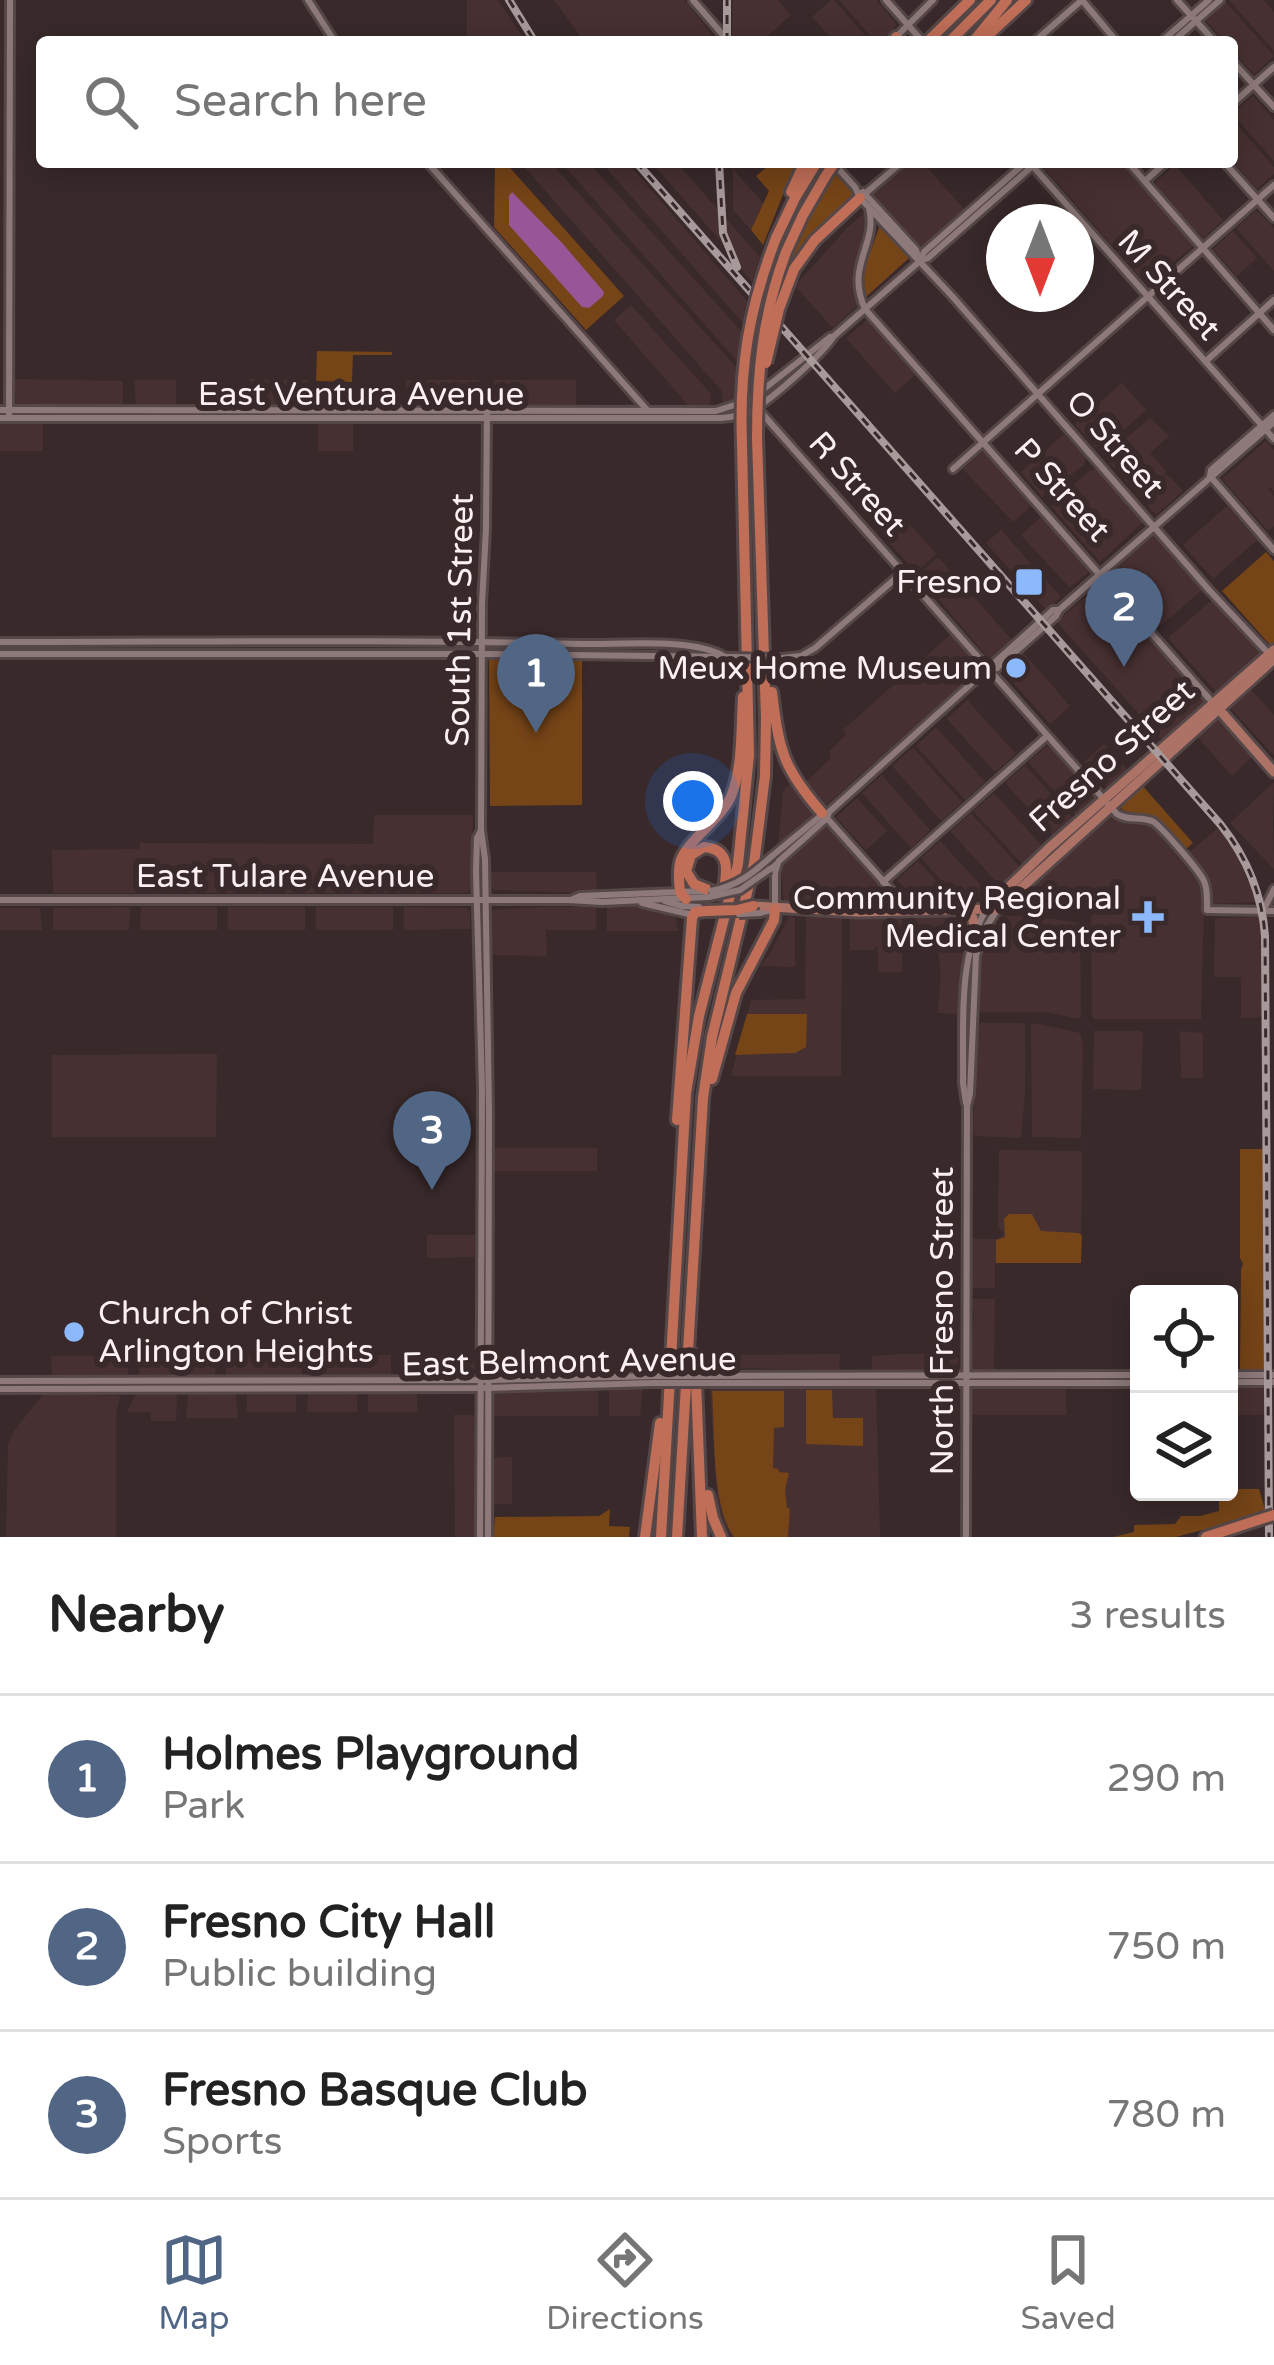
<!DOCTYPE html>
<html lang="en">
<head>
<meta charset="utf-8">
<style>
  :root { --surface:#fff; --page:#f6f6f6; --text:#222; --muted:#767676; --line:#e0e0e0; --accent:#516684 }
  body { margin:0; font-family:"Varela Round",sans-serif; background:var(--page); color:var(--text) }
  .controls { position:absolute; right:36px; bottom:36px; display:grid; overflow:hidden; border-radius:12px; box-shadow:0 6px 30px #0003 }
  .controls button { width:108px; height:108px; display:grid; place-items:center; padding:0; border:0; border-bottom:3px solid var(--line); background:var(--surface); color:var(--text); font:60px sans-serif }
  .compass { position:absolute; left:986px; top:204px; width:108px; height:108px; border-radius:50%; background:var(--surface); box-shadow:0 6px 30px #0003; rotate:180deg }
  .you { position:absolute; left:693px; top:801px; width:42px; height:42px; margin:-30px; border:9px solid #fff; border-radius:50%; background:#1a73e8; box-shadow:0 0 0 18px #1a73e833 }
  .badge { display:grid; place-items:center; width:78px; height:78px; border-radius:50%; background:var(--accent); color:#fff; font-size:39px; font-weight:700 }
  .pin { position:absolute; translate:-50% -99px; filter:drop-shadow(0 3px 6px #0008) }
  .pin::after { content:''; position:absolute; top:63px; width:42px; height:36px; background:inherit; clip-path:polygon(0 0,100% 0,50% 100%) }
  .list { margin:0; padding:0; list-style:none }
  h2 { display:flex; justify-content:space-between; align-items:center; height:156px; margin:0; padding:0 48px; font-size:51px }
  h2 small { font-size:39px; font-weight:400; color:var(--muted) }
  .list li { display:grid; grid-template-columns:78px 1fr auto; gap:36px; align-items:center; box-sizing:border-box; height:168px; padding:0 48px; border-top:3px solid var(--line) }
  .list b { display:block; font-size:45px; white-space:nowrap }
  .list p { margin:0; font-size:39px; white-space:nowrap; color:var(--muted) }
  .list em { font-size:39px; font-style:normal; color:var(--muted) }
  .icon { flex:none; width:66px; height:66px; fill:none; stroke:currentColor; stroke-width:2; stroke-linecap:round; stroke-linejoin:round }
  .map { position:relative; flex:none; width:1274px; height:1537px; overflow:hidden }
  .search { position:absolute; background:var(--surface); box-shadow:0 6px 30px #0003; left:36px; right:36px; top:36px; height:132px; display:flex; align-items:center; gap:30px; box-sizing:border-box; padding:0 42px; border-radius:12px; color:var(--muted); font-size:45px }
  .sheet { height:660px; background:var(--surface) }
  nav { display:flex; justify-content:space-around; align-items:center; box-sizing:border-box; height:168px; border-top:3px solid var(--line); background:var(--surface); font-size:33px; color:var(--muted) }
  nav a { display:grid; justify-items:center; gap:6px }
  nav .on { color:var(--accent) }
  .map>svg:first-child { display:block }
  .built { fill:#473032 }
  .green { fill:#754417 }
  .water { fill:#985698 }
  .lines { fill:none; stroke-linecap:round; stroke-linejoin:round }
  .tertiary-casing { stroke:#554748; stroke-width:12 }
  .secondary-casing { stroke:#554748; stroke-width:12 }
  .primary-casing { stroke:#554748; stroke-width:15 }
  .motorway-casing { stroke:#554748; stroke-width:16 }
  .tertiary { stroke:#8d797a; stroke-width:6 }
  .secondary { stroke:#8d797a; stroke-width:6 }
  .primary { stroke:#ac7265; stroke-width:9 }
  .motorway { stroke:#c06e57; stroke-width:10 }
  .rail-casing { stroke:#a89a9b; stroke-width:8 }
  .rail { stroke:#39292a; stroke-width:3; stroke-dasharray:9; stroke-linecap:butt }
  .tertiary-bridge-casing { stroke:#554748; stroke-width:12; stroke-linecap:butt }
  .secondary-bridge-casing { stroke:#554748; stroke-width:12; stroke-linecap:butt }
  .motorway-bridge-casing { stroke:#554748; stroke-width:16; stroke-linecap:butt }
  .tertiary-bridge { stroke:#8d797a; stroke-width:6 }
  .secondary-bridge { stroke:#8d797a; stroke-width:6 }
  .motorway-bridge { stroke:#c06e57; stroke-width:10 }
  .poi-dot { fill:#8bb9fc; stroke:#39292a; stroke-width:4.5 }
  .labels { text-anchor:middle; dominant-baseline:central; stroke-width:12; stroke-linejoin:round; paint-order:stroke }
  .street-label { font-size:33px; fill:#fcf0f1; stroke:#39292a }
  .poi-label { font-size:33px; fill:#fcf0f1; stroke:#39292a; text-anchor:end }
</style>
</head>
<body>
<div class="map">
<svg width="1274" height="1537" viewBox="0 0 1274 1537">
  <rect width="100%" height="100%" fill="#39292a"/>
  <g class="built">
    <path d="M467,0H498L526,42L467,37Z"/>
    <path d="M554,0H685L717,42H585Z"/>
    <path d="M733,0H778L791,15L761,42H737L732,37Z"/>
    <path d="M831,0H834L871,42H835L812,17Z"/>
    <path d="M839,0H876L896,23L894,30L883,42H876Z"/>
    <path d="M1229,0H1263L1274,12V51Z"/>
    <path d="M1226,2L1274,56L1254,75L1232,50V42H1225L1206,21Z"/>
    <path d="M1253,96L1274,120V161L1232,114Z"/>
    <path d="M1232,119L1274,167V174L1257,189L1232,161Z"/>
    <path d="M520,162H550L739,370L736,405L724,406L721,390Z"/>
    <path d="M561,162H588L742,332L738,362Z"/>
    <path d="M601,162H627L747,301L743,323Z"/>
    <path d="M651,162H676L760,257L752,282L719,239Z"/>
    <path d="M908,162H922L965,210L924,246L919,245L902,229L872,193Z"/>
    <path d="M1046,162H1120L1194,243L1193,246L1147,285L1043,167Z"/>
    <path d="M1175,165L1223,220L1203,238L1154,183Z"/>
    <path d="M733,169L763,203L751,230L733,210Z"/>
    <path d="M1256,210L1274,228V271L1236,228Z"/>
    <path d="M865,212L868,216L852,274L858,305L833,328L795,286L847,228Z"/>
    <path d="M1233,231L1257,258L1237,276L1213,249Z"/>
    <path d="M631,305L711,394L710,405H688L614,320Z"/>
    <path d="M867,320L915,375L895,393L846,338Z"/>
    <path d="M14,379L123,381V405L69,408L16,406Z"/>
    <path d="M250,379L308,380L307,405L250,407Z"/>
    <path d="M134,380H176V407L136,406Z"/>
    <path d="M406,380H479V402L476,405H406Z"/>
    <rect x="494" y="380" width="82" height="25"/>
    <path d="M1122,383L1146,410L1104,448L1095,447L1075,424Z"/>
    <path d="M1150,418L1169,436L1150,453L1166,471L1165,475L1170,477L1183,491L1156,515L1109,462V453Z"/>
    <rect x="318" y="423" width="35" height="28"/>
    <rect x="0" y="424" width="43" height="27"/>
    <path d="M1064,434L1086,458L1084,465L1042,497L1021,472Z"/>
    <path d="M1266,441L1274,450V491L1270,487L1268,489L1274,496V526L1268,531L1222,479Z"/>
    <path d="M983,451L1031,506L1013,522L963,469Z"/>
    <path d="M1096,469L1143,522L1100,562L1051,506L1089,471Z"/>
    <path d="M1227,506L1257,540L1213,579L1183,545Z"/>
    <path d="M1041,517L1090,571L1070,588L1021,535Z"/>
    <path d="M906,520L936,554L916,572L885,538Z"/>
    <path d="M1001,530L1061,597L1046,610L986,543Z"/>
    <path d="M1153,535L1203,589L1159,627L1110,573Z"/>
    <path d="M936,559H940L1012,640L990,660L918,575Z"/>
    <path d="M1099,585L1205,701L1163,741L1057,622Z"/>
    <path d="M1212,600L1261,654L1217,693L1168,638Z"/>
    <path d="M951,634L981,668L826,805H822L805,783L831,758L829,751L846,735L843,730Z"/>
    <path d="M1022,651L1070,706L1050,724L1001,669Z"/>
    <path d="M1250,688L1274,715V756L1229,706Z"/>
    <path d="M967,700L1016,754L995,772L947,719Z"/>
    <path d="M1216,717L1253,756L1232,776L1196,735Z"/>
    <path d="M936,727L985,782L965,800L916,746Z"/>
    <path d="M1049,744L1097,798L1077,817L1028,762Z"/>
    <path d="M1104,744L1129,771L1108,789L1084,762Z"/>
    <path d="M913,748L962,802L941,821L892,766Z"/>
    <path d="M1025,765L1074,819L1054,837L1005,783Z"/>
    <path d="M882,775L930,830L911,848L862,793Z"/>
    <path d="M1274,782L1273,823L1274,869L1230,823Z"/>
    <path d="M790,784L815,812L778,849L783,791Z"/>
    <path d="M994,793L1043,847L1023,865L973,811Z"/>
    <path d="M857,798L887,831L866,850L836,817Z"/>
    <path d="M971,813L1020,867L1000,886L950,831Z"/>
    <path d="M374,815H473L471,889L467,893H53L52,850L139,849L140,843L373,844Z"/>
    <path d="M1108,815L1126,824L1152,826L1199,883L1204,905L1201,1019H1094L1092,1016L1091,919L1095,903L1033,902L1031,900V883Z"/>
    <path d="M827,824L890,896L887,902L784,903L781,871L784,863Z"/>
    <path d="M1218,828L1233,846L1257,902L1211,904L1208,881L1187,854Z"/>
    <path d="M940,841L990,895L982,898H957L921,858Z"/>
    <path d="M918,861L934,878L953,898H915L897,880Z"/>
    <path d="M490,872H596L597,890L594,893L494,890L491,887Z"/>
    <path d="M607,906H641L676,917L678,931H607Z"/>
    <path d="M130,907L129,930H53V908Z"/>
    <path d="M141,907H217V930H140Z"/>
    <rect x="228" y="907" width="77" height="23"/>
    <rect x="316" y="907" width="77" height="23"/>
    <path d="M404,907L466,908L470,911V929L404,930Z"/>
    <path d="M543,907H596V930H546L547,956L490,955L489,913L493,910Z"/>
    <path d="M0,908H40L42,930H0Z"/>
    <path d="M790,915L795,918V967L760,966L769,955Z"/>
    <path d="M806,915L842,916L841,1076H731L751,1000L805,999Z"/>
    <path d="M854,915L902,917V972H879L877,946L874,950H850V919Z"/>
    <path d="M938,915L968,917L972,924L964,952L961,1011L958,1014L938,1013L941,974L937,941H911L910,917Z"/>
    <path d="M1001,916H1033L1080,923L1081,1017L1078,1019L1046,1012H982L978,1009L981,954L991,929Z"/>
    <path d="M1261,917L1264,926V1017L1241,1018V977H1214L1215,918Z"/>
    <path d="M981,1023H1022L1025,1026V1094L1021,1138L976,1136L973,1134L977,1026Z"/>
    <path d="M1034,1023L1080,1033L1083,1045L1081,1138L1032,1137L1031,1025Z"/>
    <path d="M1094,1031H1140L1143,1033L1141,1090L1093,1089Z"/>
    <path d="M1180,1031L1203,1033V1078H1181Z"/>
    <path d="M217,1054L216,1137H52V1055Z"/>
    <path d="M496,1148H597V1171H493V1150Z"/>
    <path d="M999,1150L1082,1151L1081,1263H995V1288H972V1239H999L1004,1234L998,1227Z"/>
    <path d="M427,1235H475V1257L427,1258Z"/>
    <path d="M972,1299H995L994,1370H971L974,1309L972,1308Z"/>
    <path d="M840,1354L839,1370L730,1368V1355Z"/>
    <path d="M901,1354H958L957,1368L872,1372V1356Z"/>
    <path d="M215,1355V1375H139V1356Z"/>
    <path d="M226,1355H303L302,1375H226Z"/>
    <rect x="314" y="1355" width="77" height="20"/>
    <path d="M402,1355H474V1373L402,1375Z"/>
    <path d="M493,1355H598V1370L493,1375Z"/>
    <path d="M51,1356H128V1375H52Z"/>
    <rect x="1229" y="1387" width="36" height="28"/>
    <path d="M598,1388V1416H492V1395L494,1392Z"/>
    <path d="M609,1388H643L640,1416H609Z"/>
    <path d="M876,1388L880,1537H732L718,1514L710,1389Z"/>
    <path d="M971,1388H1065L1067,1415H971Z"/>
    <path d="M174,1393L177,1396L176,1421H151V1412H127L136,1394Z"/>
    <path d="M258,1393L296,1394V1412H247V1394Z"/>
    <path d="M308,1393H357V1412H307Z"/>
    <rect x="368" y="1393" width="49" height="19"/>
    <path d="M43,1394L120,1396L116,1413V1537H6L8,1444L14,1431Z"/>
    <path d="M188,1394H236L238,1418H186Z"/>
    <path d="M454,1415H474V1537H455Z"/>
    <path d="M512,1457V1504H493L492,1458Z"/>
  </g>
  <g class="green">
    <path d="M495,162H505L624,296L586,330L494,227Z"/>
    <path d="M773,162H800L784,192L763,245L751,230L769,191L756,176Z"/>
    <path d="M835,171L857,196L792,267L789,262L808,218Z"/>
    <path d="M880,225L909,258L866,297L863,272Z"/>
    <path d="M317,351L392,352V355H353L352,382L316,381Z"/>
    <path d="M1266,552L1274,561V644L1271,646L1222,591Z"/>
    <path d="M489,660L582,661V805L490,806Z"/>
    <path d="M1141,784L1193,843L1186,849L1155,819L1130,815L1119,807Z"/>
    <path d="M747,1014H807L806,1047L795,1053L735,1055Z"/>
    <path d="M1240,1149H1263L1265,1369L1240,1370L1241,1269L1243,1264L1240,1258Z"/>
    <path d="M1009,1214H1032L1041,1231L1079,1233L1082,1236L1081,1263H996V1240L1005,1237L1004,1219Z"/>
    <path d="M806,1390H832L833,1418H863V1446L806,1444Z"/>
    <path d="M712,1391H784V1427L774,1428L773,1468L778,1469L779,1472L789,1473L785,1490L787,1508L790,1509L788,1537H734C711,1506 715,1431 712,1391Z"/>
    <path d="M1229,1489H1259L1266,1513L1176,1537H1113L1134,1532V1525L1175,1524L1181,1516H1200L1219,1511V1492H1229Z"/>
    <path d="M610,1509L609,1526L630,1527L629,1537H493L495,1517L599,1516Z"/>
  </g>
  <path class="water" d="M512,192L563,244L604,292L603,296L589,308L582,307L509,225V196Z"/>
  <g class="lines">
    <g class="tertiary-casing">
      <g id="tertiary">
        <path d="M308,0L335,42"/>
        <path d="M693,0L729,42"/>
        <path d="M886,0L923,42"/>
        <path d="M1177,0L1215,42"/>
        <path d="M897,36L933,0"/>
        <path d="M1034,42L1082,0"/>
        <path d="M1232,61L1274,107"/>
        <path d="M1232,104L1274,67"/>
        <path d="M427,162L648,411"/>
        <path d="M1128,162L1274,330"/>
        <path d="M834,164L855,187L860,198L902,162"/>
        <path d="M1145,181L1166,162"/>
        <path d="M863,192L916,250L919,260"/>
        <path d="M1206,361L1274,300"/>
        <path d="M759,410L1117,814C1129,822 1142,815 1154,822C1163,829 1199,870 1204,881C1208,890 1207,900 1207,910L1274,911"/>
        <path d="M9,414L10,0"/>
        <path d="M953,469L1274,185"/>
        <path d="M1210,476L1274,550"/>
        <path d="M0,642C193,642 387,639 580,644C617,645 695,637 725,657"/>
        <path d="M0,654H482L733,657"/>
        <path d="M782,658L801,656L815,648L903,572"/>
        <path d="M883,882L1047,736"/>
        <path d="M1265,907L1274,889"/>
      </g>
    </g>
    <g class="secondary-casing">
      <g id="secondary">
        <path d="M1082,0L1117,42"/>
        <path d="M1161,42L1209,0"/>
        <path d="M1172,42L1220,0"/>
        <path d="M1029,162L1274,439"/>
        <path d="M1224,162L1274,218"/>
        <path d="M860,198L952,296L1210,591L1270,655"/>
        <path d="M869,208C878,245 845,265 865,309L1213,703"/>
        <path d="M920,261L928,258L1037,162"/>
        <path d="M0,410L716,411L750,400L830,337"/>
        <path d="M487,411L486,529L482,604L481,830L485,859L489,1113L488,1537"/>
        <path d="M0,418H721C732,417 741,416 751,411C771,400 822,355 834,336L920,261L924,252L1026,162"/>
        <path d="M1210,476L1211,470L1274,415"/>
        <path d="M990,670L997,668L1056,616L1059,610L1274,422"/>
        <path d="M825,816L892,891L895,906"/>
        <path d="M772,856L824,813"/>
        <path d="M770,869L827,818L829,812L1053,610H1059"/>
        <path d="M573,899L580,896L703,891"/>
        <path d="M0,900H569L602,902L709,897"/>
        <path d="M665,901L682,906L699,907"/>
        <path d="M642,903L693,915"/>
        <path d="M760,913L775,909V873L778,863"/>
        <path d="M966,1103L963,1083C964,1028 957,958 986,910"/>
        <path d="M1229,1375H1274"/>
        <path d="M706,1376L1139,1375"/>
        <path d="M0,1381L492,1380L653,1376"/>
        <path d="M1229,1382H1274"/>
        <path d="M706,1383H1139"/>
        <path d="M0,1389L487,1388L653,1383"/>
        <path d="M480,1537L482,1089L476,871L477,838L481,830"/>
        <path d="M966,1537L967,1106L970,1094L976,955L986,927L997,910"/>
      </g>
    </g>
    <g class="primary-casing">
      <g id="primary">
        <path d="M1217,707L1274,772"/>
        <path d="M753,906L858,912L993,909"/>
        <path d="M989,906L1049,848L1274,650"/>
        <path d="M998,909L1274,659"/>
        <path d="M963,915L973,918L974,932"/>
      </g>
    </g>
    <g class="motorway-casing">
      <g id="motorway">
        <path d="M893,42L896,37"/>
        <path d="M927,42L970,0"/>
        <path d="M949,42L991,0"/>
        <path d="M973,42L1007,0"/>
        <path d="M981,42L1026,0"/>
        <path d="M791,192L805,162"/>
        <path d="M776,238L795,198L817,162"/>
        <path d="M786,252L803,215L825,177"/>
        <path d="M794,269L815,240L860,198"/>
        <path d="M772,692C779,751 783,768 822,813"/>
        <path d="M711,891L694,884L686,871L691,855L704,847C732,849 727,873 723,895"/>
        <path d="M686,899L680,892C679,883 678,872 680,863C685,841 722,820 732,794C743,764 741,728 743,697"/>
        <path d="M712,1079L736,993L774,920L775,909"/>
        <path d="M677,1120L692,918L695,912L706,911"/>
        <path d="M695,1355L702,1537"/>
        <path d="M708,1495L713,1518L721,1537"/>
        <path d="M645,1537L660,1423"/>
        <path d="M661,1537L686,1093L699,1016L738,864L749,755L742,444"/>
        <path d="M677,1537L703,1098L712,1037L754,864L765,776L766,718L757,438"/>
        <path d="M1206,1537L1258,1520"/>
      </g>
    </g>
    <use href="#tertiary" class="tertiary"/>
    <use href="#secondary" class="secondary"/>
    <use href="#primary" class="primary"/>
    <use href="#motorway" class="motorway"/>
    <g class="rail-casing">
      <g id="rail">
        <path d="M509,0L535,42"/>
        <path d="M727,42V0"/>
        <path d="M636,162L1221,825C1247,858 1262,893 1265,936L1269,1537"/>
        <path d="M719,162L723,233L737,267"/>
      </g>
    </g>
    <use href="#rail" class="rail"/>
    <g class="tertiary-bridge-casing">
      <path id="tertiary-bridge" d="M733,657L782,658"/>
    </g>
    <g class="secondary-bridge-casing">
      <g id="secondary-bridge">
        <path d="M711,891C737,886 752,874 772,856"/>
        <path d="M709,897L740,890L770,869"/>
        <path d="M739,914L760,913"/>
        <path d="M653,1376H706"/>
        <path d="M653,1383H706"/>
      </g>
    </g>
    <g class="motorway-bridge-casing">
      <g id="motorway-bridge">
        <path d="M825,177L835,162"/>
        <path d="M766,363L779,309L794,269"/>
        <path d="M757,438C757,373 763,313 786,252"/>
        <path d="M742,444C739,368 749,308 776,238"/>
        <path d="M706,911L737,910L753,906"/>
        <path d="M1258,1520L1274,1515"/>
      </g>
    </g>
    <use href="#tertiary-bridge" class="tertiary-bridge"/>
    <use href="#secondary-bridge" class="secondary-bridge"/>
    <use href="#motorway-bridge" class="motorway-bridge"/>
  </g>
  <g class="poi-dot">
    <rect x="1014" y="567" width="30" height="30" rx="6"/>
    <circle cx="1016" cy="668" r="12"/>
    <path d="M1142 899h12v12h12v12h-12v12h-12v-12h-12v-12h12z"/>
    <circle cx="74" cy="1332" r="12"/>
  </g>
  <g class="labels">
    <g class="street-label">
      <text transform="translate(1169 285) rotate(48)">M Street</text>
      <text x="361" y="394">East Ventura Avenue</text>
      <text transform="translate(1115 444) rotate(49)">O Street</text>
      <text transform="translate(857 484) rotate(48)">R Street</text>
      <text transform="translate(1062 490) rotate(48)">P Street</text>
      <text transform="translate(460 620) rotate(-89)">South 1st Street</text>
      <text transform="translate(1112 756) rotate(-42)">Fresno Street</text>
      <text x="285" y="876">East Tulare Avenue</text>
      <text transform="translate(942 1321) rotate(-90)">North Fresno Street</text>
      <text transform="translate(569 1362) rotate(-1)">East Belmont Avenue</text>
    </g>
    <g class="poi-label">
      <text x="1002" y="582">Fresno</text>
      <text x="992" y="668">Meux Home Museum</text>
      <text x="1121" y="898">Community Regional<tspan x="1121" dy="38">Medical Center</tspan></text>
      <text x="98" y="1313" text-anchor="start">Church of Christ<tspan x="98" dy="38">Arlington Heights</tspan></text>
    </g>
  </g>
</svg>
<div class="controls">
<button><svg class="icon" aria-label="locate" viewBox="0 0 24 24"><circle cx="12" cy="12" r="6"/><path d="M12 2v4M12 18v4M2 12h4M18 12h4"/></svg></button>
<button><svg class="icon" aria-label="layers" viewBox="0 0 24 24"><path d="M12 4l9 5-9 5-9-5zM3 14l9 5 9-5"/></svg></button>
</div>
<svg class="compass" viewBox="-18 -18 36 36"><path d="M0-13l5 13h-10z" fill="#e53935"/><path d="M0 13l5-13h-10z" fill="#767676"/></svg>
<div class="you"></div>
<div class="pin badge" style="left:536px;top:733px">1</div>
<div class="pin badge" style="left:1124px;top:667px">2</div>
<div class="pin badge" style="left:432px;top:1190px">3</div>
<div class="search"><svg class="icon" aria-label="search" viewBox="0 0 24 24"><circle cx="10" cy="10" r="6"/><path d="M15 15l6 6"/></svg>Search here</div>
</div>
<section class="sheet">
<h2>Nearby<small>3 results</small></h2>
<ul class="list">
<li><span class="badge">1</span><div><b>Holmes Playground</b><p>Park</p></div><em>290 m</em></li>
<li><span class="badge">2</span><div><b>Fresno City Hall</b><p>Public building</p></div><em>750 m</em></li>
<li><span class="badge">3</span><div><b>Fresno Basque Club</b><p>Sports</p></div><em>780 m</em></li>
</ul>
</section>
<nav>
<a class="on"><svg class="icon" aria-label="map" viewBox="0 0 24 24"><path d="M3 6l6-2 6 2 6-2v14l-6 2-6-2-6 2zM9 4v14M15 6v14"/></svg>Map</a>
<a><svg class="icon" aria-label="directions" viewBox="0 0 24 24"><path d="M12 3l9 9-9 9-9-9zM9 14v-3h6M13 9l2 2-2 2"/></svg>Directions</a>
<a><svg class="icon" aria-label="saved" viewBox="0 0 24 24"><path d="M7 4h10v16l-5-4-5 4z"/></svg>Saved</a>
</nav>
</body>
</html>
